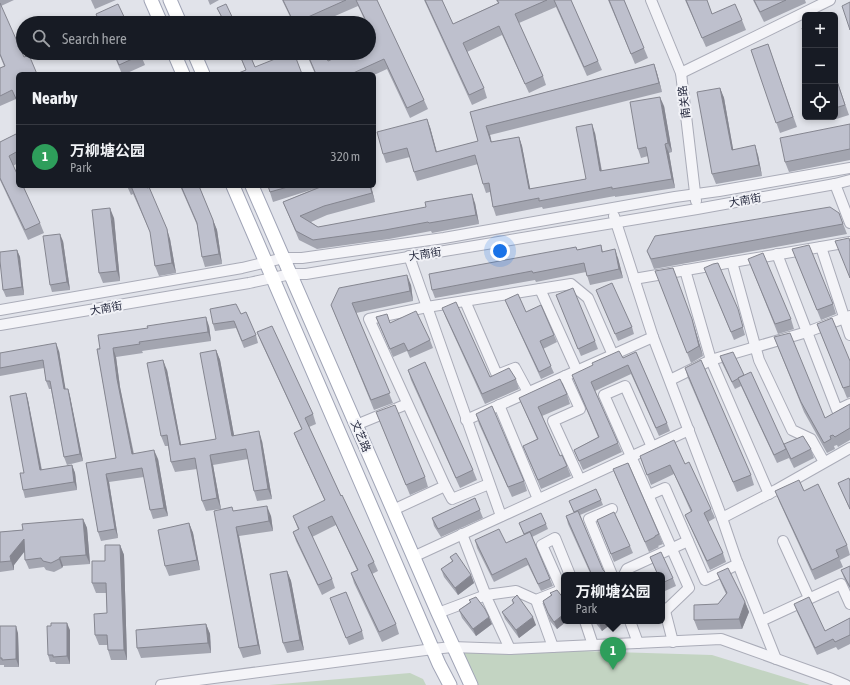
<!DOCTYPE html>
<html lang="en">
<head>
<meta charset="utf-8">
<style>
  :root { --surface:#171b24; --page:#242831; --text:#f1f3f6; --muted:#9ea1a6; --line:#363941; --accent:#0f766e }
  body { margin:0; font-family:"Asap Condensed","Noto Sans SC",sans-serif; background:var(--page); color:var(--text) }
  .controls { position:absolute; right:12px; top:12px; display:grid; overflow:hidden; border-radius:6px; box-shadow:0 2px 6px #0003 }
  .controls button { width:36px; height:36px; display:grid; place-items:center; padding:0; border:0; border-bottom:1px solid var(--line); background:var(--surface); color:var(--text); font:20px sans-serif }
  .you { position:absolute; left:500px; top:251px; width:14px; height:14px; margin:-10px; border:3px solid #fff; border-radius:50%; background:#1a73e8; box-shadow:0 0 0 6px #1a73e833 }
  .badge { display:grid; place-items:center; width:26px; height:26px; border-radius:50%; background:var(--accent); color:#fff; font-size:13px; font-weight:700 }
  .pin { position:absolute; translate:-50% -33px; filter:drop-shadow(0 1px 2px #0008) }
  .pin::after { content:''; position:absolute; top:21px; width:14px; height:12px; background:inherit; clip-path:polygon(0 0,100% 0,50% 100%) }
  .popup { position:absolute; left:561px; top:572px; width:104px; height:52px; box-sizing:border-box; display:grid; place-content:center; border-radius:6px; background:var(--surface); filter:drop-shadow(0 1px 3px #0005); font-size:13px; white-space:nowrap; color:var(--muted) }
  .popup b { font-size:15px; color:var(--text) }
  .popup::after { content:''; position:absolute; left:50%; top:100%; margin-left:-8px; border:8px solid transparent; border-top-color:var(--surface) }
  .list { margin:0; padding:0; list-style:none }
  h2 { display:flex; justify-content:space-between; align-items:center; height:52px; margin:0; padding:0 16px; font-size:17px }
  h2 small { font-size:13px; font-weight:400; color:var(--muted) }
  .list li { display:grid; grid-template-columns:26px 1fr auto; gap:12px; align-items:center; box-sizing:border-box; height:64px; padding:0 16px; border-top:1px solid var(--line) }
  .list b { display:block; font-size:15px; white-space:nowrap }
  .list p { margin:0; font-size:13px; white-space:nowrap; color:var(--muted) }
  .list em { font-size:13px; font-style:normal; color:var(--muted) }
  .icon { flex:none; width:22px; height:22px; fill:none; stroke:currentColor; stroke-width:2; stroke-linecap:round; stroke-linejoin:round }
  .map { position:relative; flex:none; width:850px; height:685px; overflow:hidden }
  .search { position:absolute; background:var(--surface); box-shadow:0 2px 6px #0003; left:16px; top:16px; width:360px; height:44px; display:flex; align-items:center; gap:10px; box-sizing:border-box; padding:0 14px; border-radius:22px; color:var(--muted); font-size:15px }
  .panel { position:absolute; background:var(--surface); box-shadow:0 2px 6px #0003; left:16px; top:72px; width:360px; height:116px; border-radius:6px }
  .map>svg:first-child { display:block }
  .green { fill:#c3d4c2 }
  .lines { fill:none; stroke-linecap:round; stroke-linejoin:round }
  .minor-casing { stroke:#aaacb8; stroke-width:12 }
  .major-casing { stroke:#a0a4b6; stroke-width:15 }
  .minor { stroke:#f4f4f8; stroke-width:10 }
  .major { stroke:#fff; stroke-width:13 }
  .wall { fill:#a3a5b0 }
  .shaded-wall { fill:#858690 }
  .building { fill:#bec0cd; stroke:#858690 }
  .labels { text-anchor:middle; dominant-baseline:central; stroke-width:4; stroke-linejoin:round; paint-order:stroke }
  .street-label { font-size:11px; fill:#292d42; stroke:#f1f2f7 }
</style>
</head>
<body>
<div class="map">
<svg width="850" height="685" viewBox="0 0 850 685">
  <rect width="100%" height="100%" fill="#e1e3ea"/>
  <g class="green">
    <path d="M452,647L712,655L810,685H472Z"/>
    <path d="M410,673L423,679L426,685H269Z"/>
  </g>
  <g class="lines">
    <g class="minor-casing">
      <g id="minor">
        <path d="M651,0L681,73L696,201"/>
        <path d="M681,73L830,0"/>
        <path d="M835,184L850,223"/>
        <path d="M614,216L653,337L722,518L736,559L776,659"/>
        <path d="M821,247L850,335"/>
        <path d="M777,254L837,410L850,404"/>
        <path d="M409,256L501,516"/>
        <path d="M732,262L759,360L792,430L811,439L824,462"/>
        <path d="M685,270L711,360L769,494"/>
        <path d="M634,279L850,242"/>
        <path d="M540,289L577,371"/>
        <path d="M465,301L497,375L515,368L528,392"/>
        <path d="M0,310L242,268L284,258H302L444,238L675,197L719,191L850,168"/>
        <path d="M0,325L249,283L291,274H306L697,209L835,184L850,180"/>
        <path d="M565,376L580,409L553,421L580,480"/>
        <path d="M670,380L711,360L807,332L850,316"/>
        <path d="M499,405L538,499"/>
        <path d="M466,420L653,337"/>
        <path d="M356,425L407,404"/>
        <path d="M652,447L625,386L604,395L689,588L665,611"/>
        <path d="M445,486L452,499L489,484"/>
        <path d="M649,495L665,488L705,580L738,564"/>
        <path d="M393,510L445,486L369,319L427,307L571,284L588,298L613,355"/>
        <path d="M722,518L776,490L850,448"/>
        <path d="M462,534L488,601L510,649"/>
        <path d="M783,541L809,598"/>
        <path d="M413,557L689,430"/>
        <path d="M612,575L589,519L612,509"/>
        <path d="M624,575L627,569L688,541"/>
        <path d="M562,590L542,545L555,538L570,575"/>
        <path d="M536,600L553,647"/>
        <path d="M662,607L665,611L673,642"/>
        <path d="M438,613L486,595L516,591L536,600L564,589"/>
        <path d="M585,621L593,645"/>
        <path d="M630,621L638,643"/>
        <path d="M761,621L841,584L850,604"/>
        <path d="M161,685L433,649L452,647L510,649L721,639L832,679L846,685"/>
      </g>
    </g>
    <g class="major-casing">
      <g id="major">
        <path d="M151,0L161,23"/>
        <path d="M170,0L180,23"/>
        <path d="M174,53L183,74"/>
        <path d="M194,53L203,74"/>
        <path d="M233,186L439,664L450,685"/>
        <path d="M252,186L438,613L471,685"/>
      </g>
    </g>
    <use href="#minor" class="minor"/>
    <use href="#major" class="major"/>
  </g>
  <g class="wall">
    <path d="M0,0H14L1,6L18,74V104L16,99L0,106V68L4,66L0,56Z"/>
    <path d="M91,0H116L95,9Z"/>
    <path d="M208,0H219L210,5Z"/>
    <path d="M282,0H377L424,100L428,109L410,118L387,69L374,75V74H315L306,53H325L328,61L374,40L369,30V23H366L358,6L319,23H293Z"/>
    <path d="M424,0H442L453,24L498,3L496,0H571L598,61L602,70L587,76L556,7L519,23L543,76L546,85L529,93L502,35L467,52L484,88L487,98L472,105Z"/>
    <path d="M608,0H624L648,58L635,64Z"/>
    <path d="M685,0H707L712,14L742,20L746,30L706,47Z"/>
    <path d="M753,0H805L806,3L764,22Z"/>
    <path d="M217,8L235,23H224Z"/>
    <path d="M768,44L797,127L780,133L751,50Z"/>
    <path d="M113,53H140L145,65L125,74H122Z"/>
    <path d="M238,53H249L255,67L302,74H236L246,70Z"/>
    <path d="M654,64L657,73L662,92L490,135L491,142L519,137L522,146L530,189L586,179L595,133L602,171L649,163L648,156L641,158L638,149L664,106L672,152L669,153L675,188L615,197V196L543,209L542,207L496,216L493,207L490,192L486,193L483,184L478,164L417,181L414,172L410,157L386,163L383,154L430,127L437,152L478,141L470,112Z"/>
    <path d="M835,75L849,115L833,120L832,117H835Z"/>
    <path d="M720,88L724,98L733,149L758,155L762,176L716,184L712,174Z"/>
    <path d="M850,124V160L789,172L785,162Z"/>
    <path d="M18,133V163L13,166L40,223L44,233L28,240L0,180V142Z"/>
    <path d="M127,186H146L170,239L176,273L159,276L155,266L151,234L133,194L131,195Z"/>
    <path d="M180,186H199L217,230L222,264L205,267L202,257L197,225Z"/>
    <path d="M268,186H371L375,202L327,215L311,222L318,227L475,203L479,224L432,233L431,231L389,239L317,249L299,240L283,202L314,189L273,202Z"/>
    <path d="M839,213L847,234L654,269L647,251Z"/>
    <path d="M114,218L120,281L103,283L99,273Z"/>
    <path d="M63,241L70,290L52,292L50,285Z"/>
    <path d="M601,245L603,252L618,258L623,278L590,285L586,272L536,282L535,280L435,298L432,290L576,247L577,250Z"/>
    <path d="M792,249L833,304L836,314L821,320Z"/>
    <path d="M17,250L20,257L24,295L6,297L3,290Z"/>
    <path d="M748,259L791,319L794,329L778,334Z"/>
    <path d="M673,268L695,329L703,356L691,363L659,281Z"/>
    <path d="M704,268L740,317L745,335L734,340Z"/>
    <path d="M411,285L413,301L356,313L393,403L374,410L331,305Z"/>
    <path d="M596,290L632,327L634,334L618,341Z"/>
    <path d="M556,295L595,341L598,349L581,356Z"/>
    <path d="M505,300L526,312L554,335L557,342L543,349L554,373L541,379L508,307Z"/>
    <path d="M442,308L490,377L516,379L519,389L485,404L446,318Z"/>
    <path d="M241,314L256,335L258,343L244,348L236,328L215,331L213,324Z"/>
    <path d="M376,317L430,340L433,348L410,358L407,351L393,357L379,324Z"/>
    <path d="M817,324L850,361V397L847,398Z"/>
    <path d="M209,326L211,341L142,351L143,353L116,357L120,387L134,454L158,459L168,516L153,519L150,510L144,477L109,482L118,538L101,541L98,532L86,463L116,458L97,349Z"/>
    <path d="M257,332L313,414L316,424L309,427L341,496L374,562L378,571L372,574L396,624L399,634L382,642L354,583L351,573L357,570L336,525L312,537L332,579L335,588L322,595L296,541L293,532L298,529L293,516L325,501L298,443L294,433L302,430L261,342Z"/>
    <path d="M774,337L825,418L850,404V440L838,447L837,445L834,446L835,449L827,453L804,412Z"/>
    <path d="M216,350L220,360L234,435L262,441L272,499L257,501L254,491L248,459L213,465L221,509L206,511L202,501L197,469L175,472L171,462L168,446H165L161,436L167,370L181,445L216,439Z"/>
    <path d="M59,351L65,389H68L70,396L83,461L67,465L64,457L51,389H49L46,381L44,368L0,376V353Z"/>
    <path d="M636,352L667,423L670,431L659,436L631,374L595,391L618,443L622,452L583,470L574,450L598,437L572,375L623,358Z"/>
    <path d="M720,356L744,375L784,445L811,449L814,458L794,468L789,458L777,463L741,386L735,389L722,363Z"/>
    <path d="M685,368L751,475L754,485L737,492L688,378Z"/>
    <path d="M408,370L473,470L477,480L460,488L411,380Z"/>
    <path d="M26,393L28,400L42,470L72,465L75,473L77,490L25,498L23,490L24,473Z"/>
    <path d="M567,394L570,404L542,416L560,456L567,466L571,476L541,489L523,446L537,439L523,407L519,398Z"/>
    <path d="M376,412L425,477L428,487L410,495Z"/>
    <path d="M476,414L524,481L527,491L512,497L479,424Z"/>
    <path d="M640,456L685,464L711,509L715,518L708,522L723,553L726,562L710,570L689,524L685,515L691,512L674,474L651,485Z"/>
    <path d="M613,469L659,534L663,544L658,546L659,547L649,552L617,479Z"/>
    <path d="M850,481V510L838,483Z"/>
    <path d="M775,491H804L847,545L850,555L840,560L843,567L815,580L779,501Z"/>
    <path d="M475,498L483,518L441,537L434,526L432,518Z"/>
    <path d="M601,500L603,505L580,515L603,570L607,575H591L568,524L566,516L574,513L569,501Z"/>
    <path d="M234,511L271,516L273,531L239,536L261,654L243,658L239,648Z"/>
    <path d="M83,519L87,528L90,564L63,566L62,568L54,572L46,570L44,567L29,569L25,560V551L14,565V570L0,572V532L23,530Z"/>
    <path d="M597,520L630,546L633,553L614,562Z"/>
    <path d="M189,523L193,533L200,570L169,576L165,566Z"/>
    <path d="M519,523L546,524L548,529L532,537L553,586L541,591L528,565L494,582L477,548L475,540L506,543L524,535Z"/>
    <path d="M120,545L124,555L127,660H111L108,650V645H99L95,635L107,613L106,593H96L92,583L105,561Z"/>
    <path d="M450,557L471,575L474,583L458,595L444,577L441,569L452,561Z"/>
    <path d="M650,557L673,578L676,586L665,591L662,585V575H658Z"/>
    <path d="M850,566V589L844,578L841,570Z"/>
    <path d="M287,571L291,581L304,650L287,653L283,643Z"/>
    <path d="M717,573L745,602L749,612L742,629L698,630L694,620L718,604L726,594L721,583Z"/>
    <path d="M550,593L564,599V621H567L557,629L550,621L543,601L551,595Z"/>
    <path d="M330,598L362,631L364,639L349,645Z"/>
    <path d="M469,600L492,624L476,636L462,618L459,610L470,602Z"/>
    <path d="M512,600L536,625L519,638L505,619L502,612L513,604Z"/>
    <path d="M794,604L825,631L850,618V644L838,650L836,647L817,655L797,612Z"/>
    <path d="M594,621H615L602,631Z"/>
    <path d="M206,624L210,634L211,653L141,658L137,648Z"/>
    <path d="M0,626L18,633L19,667H4V665H0Z"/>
    <path d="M70,630V664H56L55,662H50L48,655Z"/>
  </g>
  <g class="shaded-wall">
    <path d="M654,64L657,73L662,92L659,83Z"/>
    <path d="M720,88L724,98L735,160L732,150Z"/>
    <path d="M660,97L664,106L672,152L668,143Z"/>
    <path d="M427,119L430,127L439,161L436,152Z"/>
    <path d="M592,124L595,133L603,180L600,171Z"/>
    <path d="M486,126L490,135L494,151L491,142Z"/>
    <path d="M519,137L522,146L532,198L529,189Z"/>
    <path d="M665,144L669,153L675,188L672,179Z"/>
    <path d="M755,145L758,155L762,176L759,165Z"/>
    <path d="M370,186H371L375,202L372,193Z"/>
    <path d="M472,194L475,203L479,224L476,215Z"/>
    <path d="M110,208L114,218L120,281L117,271Z"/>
    <path d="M213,220L217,230L222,264L219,254Z"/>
    <path d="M167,229L170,239L176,273L172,263Z"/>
    <path d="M60,234L63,241L70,290L67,282Z"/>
    <path d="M615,249L618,258L623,278L619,269Z"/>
    <path d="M17,250L20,257L24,295L22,287Z"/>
    <path d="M407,275L411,285L413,301L410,291Z"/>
    <path d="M206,317L209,326L211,341L208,332Z"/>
    <path d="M692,319L695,329L703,356L699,346Z"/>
    <path d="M56,343L59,351L67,397L64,389Z"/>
    <path d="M113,348L116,357L120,387L135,462L132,454L117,379Z"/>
    <path d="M216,350L220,360L236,446L232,436Z"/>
    <path d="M163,360L167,370L183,455L180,445Z"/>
    <path d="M68,389L70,396L83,461L80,454Z"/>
    <path d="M26,393L28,400L43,478L40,470Z"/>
    <path d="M259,431L262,441L272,499L268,489Z"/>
    <path d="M154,450L158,459L168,516L164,508Z"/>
    <path d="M210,455L213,465L221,509L217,498Z"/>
    <path d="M72,465L75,473L77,490L74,482Z"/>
    <path d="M106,474L109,482L118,538L115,529Z"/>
    <path d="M267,506L271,516L273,531L269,521Z"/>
    <path d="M83,519L87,528L90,564L86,555Z"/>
    <path d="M189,523L193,533L200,570L197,560Z"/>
    <path d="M236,527L239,536L261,654L258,645Z"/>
    <path d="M24,539L27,548L14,565V570L11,561L10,556Z"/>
    <path d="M120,545L124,555L127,660L124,650Z"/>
    <path d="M60,557L63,566L62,568L59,559Z"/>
    <path d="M287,571L291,581L304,650L300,640Z"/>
    <path d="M471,575L474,583L458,595L455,588Z"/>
    <path d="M745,602L749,612L742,629L739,619Z"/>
    <path d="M564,614V621H567L557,629L554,622Z"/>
    <path d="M489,617L492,624L476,636L473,629Z"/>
    <path d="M533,617L536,625L519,638L516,630Z"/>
    <path d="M602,621H615L602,631L599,623Z"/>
    <path d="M67,623L70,630V664L67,656Z"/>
    <path d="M206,624L210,634L211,653L208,643Z"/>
    <path d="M16,626L18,633L19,667L16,659Z"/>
  </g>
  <g class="building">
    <path d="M283,0H346L308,17L311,23H294Z"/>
    <path d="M356,0H377L424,100L407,108L384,59L351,74H316L307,53H325L328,61L346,53H369V43L375,40L369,28V23H367Z"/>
    <path d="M425,0H442L453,24L499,3L497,0H547L515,14L543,76L525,84L499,26L463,43L484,88L469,95Z"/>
    <path d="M554,0H571L598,61L584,67Z"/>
    <path d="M609,0H624L644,48L631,54Z"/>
    <path d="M686,0H707L712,14L735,4L742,20L702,38Z"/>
    <path d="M754,0H786L760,12Z"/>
    <path d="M850,2V30L842,6Z"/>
    <path d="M0,3L24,57L29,55L37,74H18V103L12,90L0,96V68L5,66L0,54Z"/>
    <path d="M118,4L127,23H100L96,14Z"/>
    <path d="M226,4L235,23H225L217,8Z"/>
    <path d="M805,27V38L802,28Z"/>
    <path d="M768,44L793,117L776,123L751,50Z"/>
    <path d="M114,53H140L141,55L119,65Z"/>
    <path d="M239,53H249L255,67L290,53H294L302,74H287V73L283,74H236L246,70Z"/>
    <path d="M654,64L659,83L486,126L491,142L519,137L529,189L586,179L576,127L592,124L600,171L649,163L646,147L638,149L630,102L660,97L668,143L665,144L672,179L612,189V187L539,201V198L493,207L489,183L483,184L475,155L414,172L407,148L383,154L377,132L427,119L436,152L478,141L470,112Z"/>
    <path d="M835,75L845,105L835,108Z"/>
    <path d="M720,88L732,150L755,145L759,165L712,174L697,92Z"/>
    <path d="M850,124V149L785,162L780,138Z"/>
    <path d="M18,133V151L9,156L18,176V186H23L40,223L25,230L0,178V142Z"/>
    <path d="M131,186H146L147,188L149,187L167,229L172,263L155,266L150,232Z"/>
    <path d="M181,186H199L213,220L219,254L202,257L197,223Z"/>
    <path d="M268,186H291L270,192Z"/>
    <path d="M323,186H370L372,193L324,206L300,216L318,227L426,207L425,202L472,194L476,215L429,223L428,222L385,230L313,240L296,231L283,202Z"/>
    <path d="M830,207L839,213L843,224L651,259L647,251L655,236Z"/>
    <path d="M110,208L117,271L99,273L92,210Z"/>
    <path d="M60,234L67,282L50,285L43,236Z"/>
    <path d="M849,238L850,242V278L835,241Z"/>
    <path d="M601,245L602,252L615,249L619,269L587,276L584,263L533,273L532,271L432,290L429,274L576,247L577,250Z"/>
    <path d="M809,245L833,304L817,310L792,249Z"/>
    <path d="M17,250L22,287L3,290L0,261V252Z"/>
    <path d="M763,253L791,319L775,324L748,259Z"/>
    <path d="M718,263L738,309L743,327L731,332L704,268L713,264Z"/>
    <path d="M673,268L692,319L699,346L687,353L655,271Z"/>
    <path d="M407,275L410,291L352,303L390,393L371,400L331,305L339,288Z"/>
    <path d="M612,283L632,327L615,334L596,290Z"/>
    <path d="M573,288L595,341L578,349L556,295Z"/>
    <path d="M518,294L526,312L541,305L554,335L540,341L551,366L539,372L505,300Z"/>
    <path d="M456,302L490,377L509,368L516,379L482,394L442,308Z"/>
    <path d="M236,304L241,314L246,312L256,335L242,341L234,321L213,324L210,309Z"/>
    <path d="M416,311L430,340L408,351L404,343L390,349L376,317L387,314L390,323Z"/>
    <path d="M206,317L208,332L139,342L140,344L113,348L117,379L132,454L154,450L164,508L150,510L142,468L106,474L115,529L98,532L86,463L116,458L97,349H100L98,335L148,328L147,326Z"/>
    <path d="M832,318L850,361V386L843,388L817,324Z"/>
    <path d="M272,326L313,414L305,418L341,496L342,495L374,562L368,565L396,624L379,632L351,573L358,570L332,516L308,527L332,579L318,585L293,532L299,529L293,516L325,500L294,433L302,429L257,332Z"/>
    <path d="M790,333L825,418L850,404V428L835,437L833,435L830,436L831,439L824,443L801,402L774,337Z"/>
    <path d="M56,343L64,389H68L80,454L64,457L50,381H46L43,360L0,368V353Z"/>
    <path d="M216,350L232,436L259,431L268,489L254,491L246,449L210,455L217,498L202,501L195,458L171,462L167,435L161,436L147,363L163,360L180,445L216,439L200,353Z"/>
    <path d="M619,351L623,358L636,352L667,423L656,428L628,365L591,382L618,443L579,461L574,450L599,437L572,375L593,365L592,363Z"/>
    <path d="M733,352L744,375L738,378H739L732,382L720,356Z"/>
    <path d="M701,360L751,475L733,482L685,368Z"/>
    <path d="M425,362L473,470L456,478L408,370Z"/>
    <path d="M751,372L786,449L774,455L738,378Z"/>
    <path d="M560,379L567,394L538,407L560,456L562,455L567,466L538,480L523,446L538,439L519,398Z"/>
    <path d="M26,393L40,470L72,465L74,482L23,490L20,473H24L10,396Z"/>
    <path d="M395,405L425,477L406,485L376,412Z"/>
    <path d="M492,406L524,481L508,487L476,414Z"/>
    <path d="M803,436L811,449L791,459L784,444Z"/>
    <path d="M674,440L685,464L689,462L711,509L704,513L723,553L707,561L685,515L692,511L670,465L647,475L640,456Z"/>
    <path d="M628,463L659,534L655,536V537L645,542L613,469Z"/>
    <path d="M849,478L850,481V509L838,483Z"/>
    <path d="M799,480L804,491L818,484L847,545L836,550L839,557L812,570L775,491Z"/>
    <path d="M596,489L601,500L574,512L569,501Z"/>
    <path d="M475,498L480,510L438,529L432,518Z"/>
    <path d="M267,506L269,521L236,527L258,645L239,648L214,511L232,507L233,511Z"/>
    <path d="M578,511L603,570L607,574L605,575H592L566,516Z"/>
    <path d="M614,512L630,546L611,554L597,520Z"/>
    <path d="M541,513L546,524L524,534L519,523Z"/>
    <path d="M83,519L86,555L60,557L59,559L51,563L43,561L41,558L25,560L24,539L10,556L11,561L0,562V532L23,530L22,524Z"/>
    <path d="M189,523L197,560L165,566L158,530Z"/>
    <path d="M499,529L506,543L530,532L550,579L538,584L526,558L492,575L475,540Z"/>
    <path d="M105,545H120L124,650H108L107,635H95L94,614L107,613L106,583H92V561H105Z"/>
    <path d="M661,552L673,578L662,583V575H658L650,557Z"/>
    <path d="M456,553L471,575L455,588L441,569L453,561L450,557Z"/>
    <path d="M850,566V587L841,570Z"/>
    <path d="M728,568L745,602L739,619L694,620V605L718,604L727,593L717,573Z"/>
    <path d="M287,571L300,640L283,643L270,574Z"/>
    <path d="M557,590L564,599V614L554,622L548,613L543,601L552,595L550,593Z"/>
    <path d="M346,592L362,631L346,638L330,598Z"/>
    <path d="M517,595L533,617L516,630L502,612L514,603L512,600Z"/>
    <path d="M476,597L485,609L489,617L473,629L459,610L471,602L469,600Z"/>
    <path d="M809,597L825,631L850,618V635L835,642L833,639L815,648L794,604Z"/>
    <path d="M597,621H602L599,623Z"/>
    <path d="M51,623H67V656L53,657V655H48L47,626H51Z"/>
    <path d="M206,624L208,643L137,648L136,630Z"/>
    <path d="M0,626H16V659L2,660V658H0Z"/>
  </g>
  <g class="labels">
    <g class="street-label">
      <text transform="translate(684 102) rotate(-97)">南关路</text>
      <text transform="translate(745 200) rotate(-10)">大南街</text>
      <text transform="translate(425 254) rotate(-9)">大南街</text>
      <text transform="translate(106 308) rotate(-10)">大南街</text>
      <text transform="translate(361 436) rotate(67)">文艺路</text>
    </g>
  </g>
</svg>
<div class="controls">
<button>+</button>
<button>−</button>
<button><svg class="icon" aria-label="locate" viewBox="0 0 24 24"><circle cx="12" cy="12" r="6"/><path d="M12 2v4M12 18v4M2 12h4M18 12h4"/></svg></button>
</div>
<div class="you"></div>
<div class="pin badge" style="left:613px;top:670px;background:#2e9e5b">1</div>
<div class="popup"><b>万柳塘公园</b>Park</div>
<div class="search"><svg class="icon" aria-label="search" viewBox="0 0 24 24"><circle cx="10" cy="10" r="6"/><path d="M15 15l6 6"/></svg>Search here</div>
<section class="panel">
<h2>Nearby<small></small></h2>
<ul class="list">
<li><span class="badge" style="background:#2e9e5b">1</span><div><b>万柳塘公园</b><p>Park</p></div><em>320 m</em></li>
</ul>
</section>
</div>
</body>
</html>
